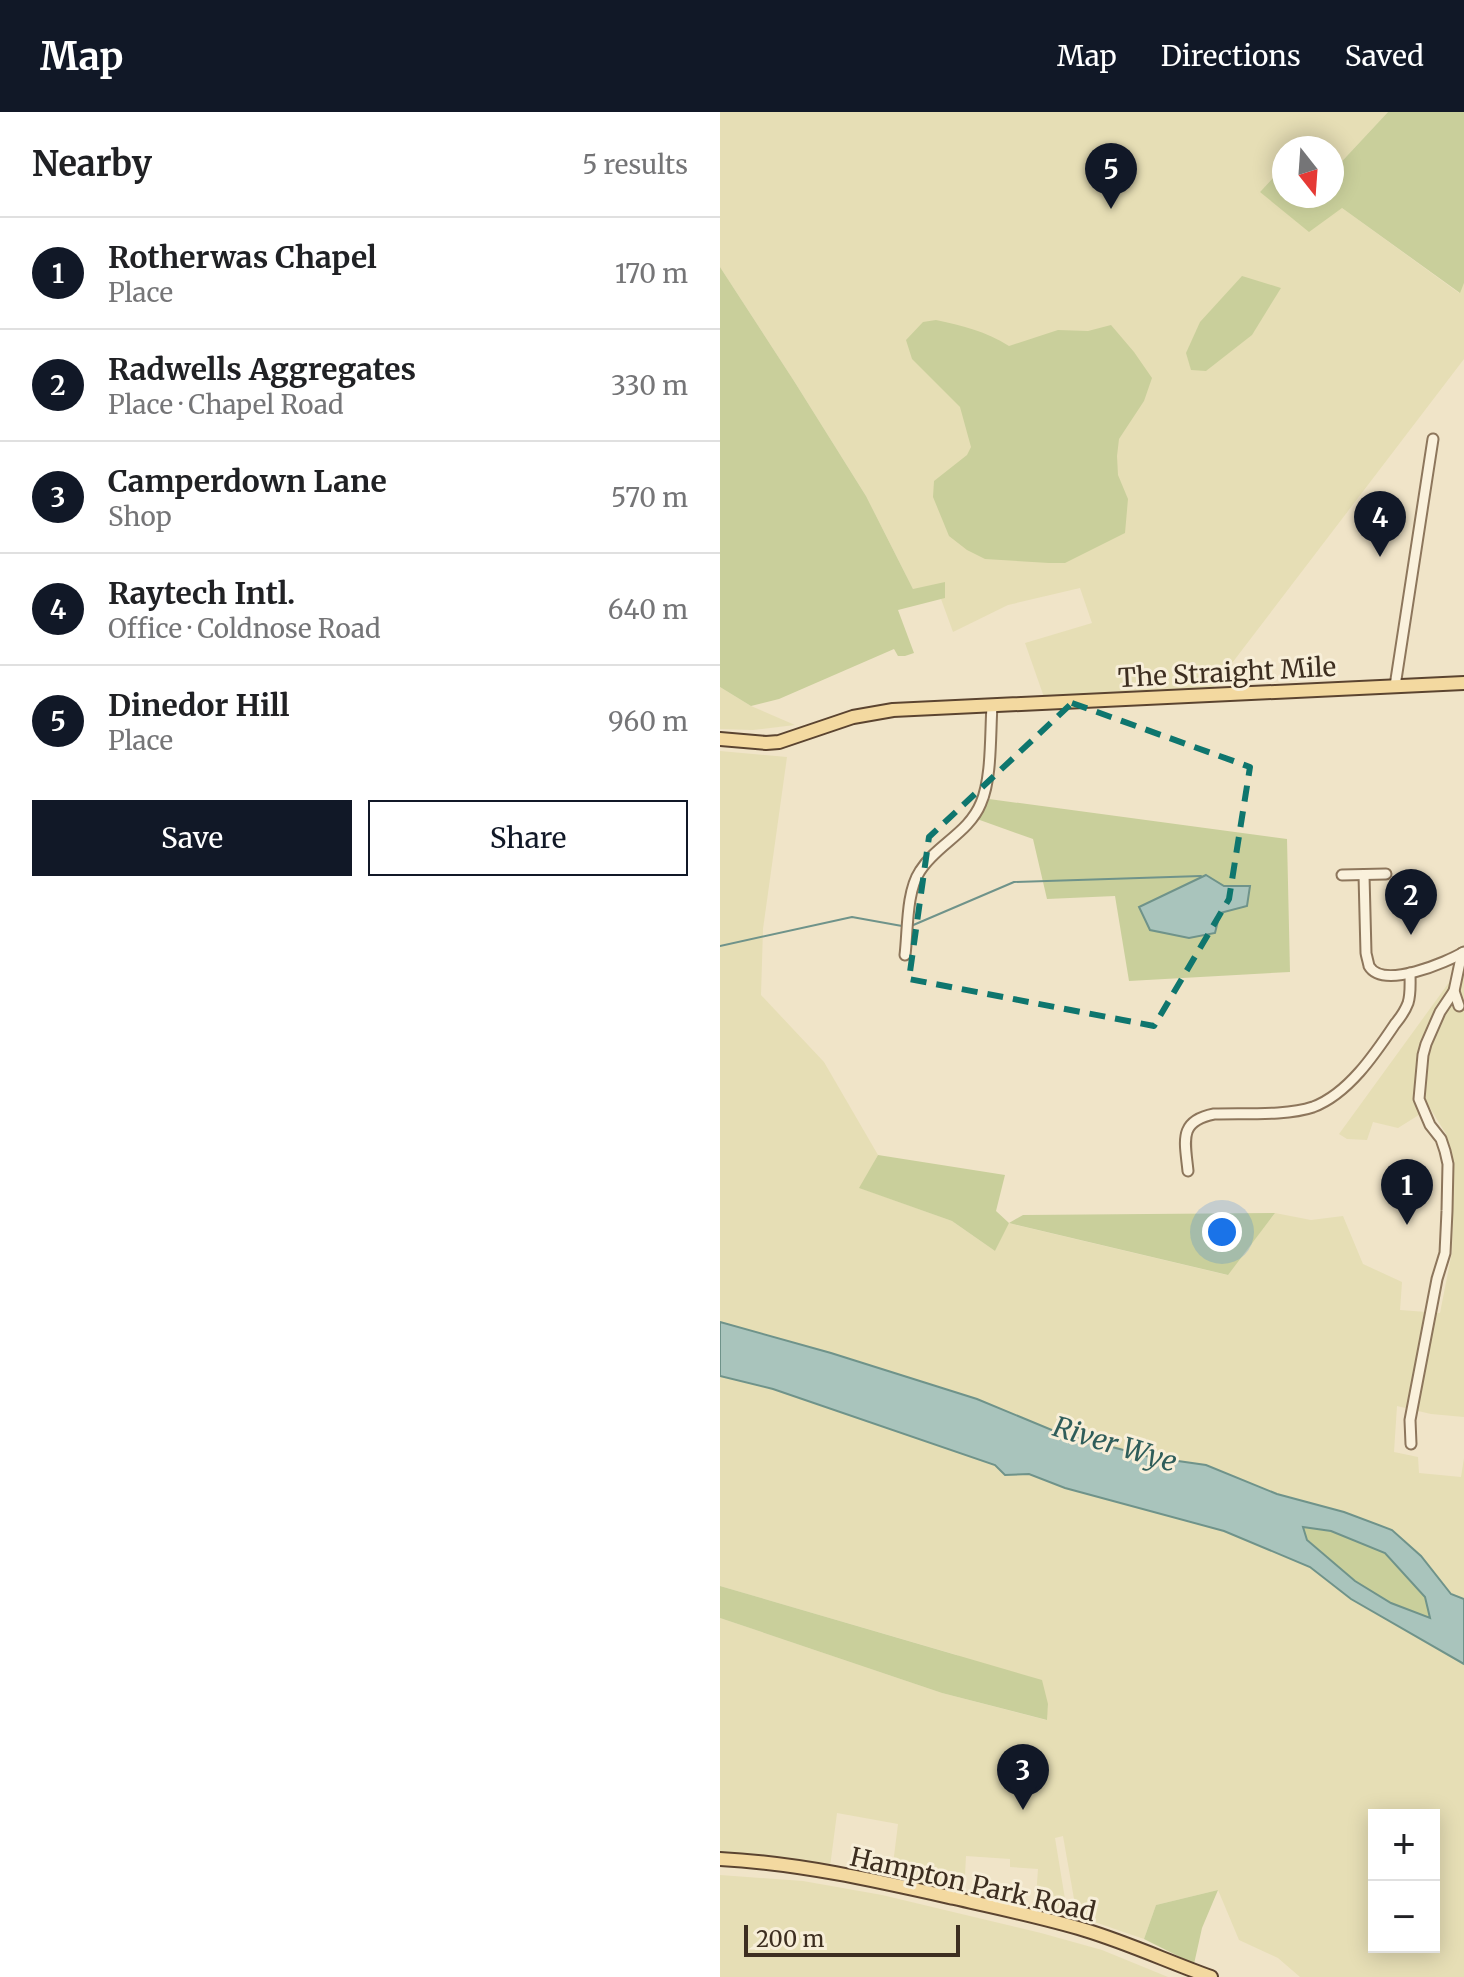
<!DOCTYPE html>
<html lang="en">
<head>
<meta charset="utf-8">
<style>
  :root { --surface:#fff; --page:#f6f6f6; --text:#202124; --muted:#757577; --line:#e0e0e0; --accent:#111827 }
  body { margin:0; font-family:Merriweather,serif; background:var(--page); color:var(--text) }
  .controls { position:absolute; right:24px; bottom:24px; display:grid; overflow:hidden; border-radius:0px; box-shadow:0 4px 20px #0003 }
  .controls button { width:72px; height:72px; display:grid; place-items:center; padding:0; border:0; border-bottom:2px solid var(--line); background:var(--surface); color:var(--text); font:40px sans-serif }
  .compass { position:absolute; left:552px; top:24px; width:72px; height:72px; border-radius:50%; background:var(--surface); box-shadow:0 4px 20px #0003; rotate:163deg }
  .scale { position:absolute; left:24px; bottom:20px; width:216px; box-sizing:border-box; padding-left:8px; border:4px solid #3d2e20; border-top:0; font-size:22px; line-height:28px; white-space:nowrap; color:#3d2e20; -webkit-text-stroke:6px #f7eed8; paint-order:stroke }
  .you { position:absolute; left:502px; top:1120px; width:28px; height:28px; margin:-20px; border:6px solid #fff; border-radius:50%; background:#1a73e8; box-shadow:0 0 0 12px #1a73e833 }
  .badge { display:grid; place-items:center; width:52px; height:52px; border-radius:50%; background:var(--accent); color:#fff; font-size:26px; font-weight:700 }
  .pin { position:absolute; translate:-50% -66px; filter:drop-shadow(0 2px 4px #0008) }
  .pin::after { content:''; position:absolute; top:42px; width:28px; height:24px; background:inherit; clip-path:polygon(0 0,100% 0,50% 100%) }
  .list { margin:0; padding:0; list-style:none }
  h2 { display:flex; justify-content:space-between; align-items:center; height:104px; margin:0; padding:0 32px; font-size:34px }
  h2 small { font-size:26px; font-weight:400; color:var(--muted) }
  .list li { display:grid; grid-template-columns:52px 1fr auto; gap:24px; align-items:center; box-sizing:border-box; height:112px; padding:0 32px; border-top:2px solid var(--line) }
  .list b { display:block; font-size:30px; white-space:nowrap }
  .list p { margin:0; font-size:26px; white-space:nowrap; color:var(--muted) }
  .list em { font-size:26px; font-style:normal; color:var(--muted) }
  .actions { display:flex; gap:16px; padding:24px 32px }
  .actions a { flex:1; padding:18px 0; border:2px solid var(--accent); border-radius:0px; text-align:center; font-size:28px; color:var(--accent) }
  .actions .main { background:var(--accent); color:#fff }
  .map { position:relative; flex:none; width:744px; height:1865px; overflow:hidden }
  header { display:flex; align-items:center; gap:48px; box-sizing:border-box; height:112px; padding:0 40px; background:var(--accent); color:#fff }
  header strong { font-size:38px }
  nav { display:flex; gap:44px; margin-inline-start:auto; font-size:28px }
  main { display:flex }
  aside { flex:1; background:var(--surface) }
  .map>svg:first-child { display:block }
  .farmland { fill:#e6deb5; fill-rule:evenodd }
  .green { fill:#c9cf9b }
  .water { fill:#a9c4bc; stroke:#6f938a; stroke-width:2; fill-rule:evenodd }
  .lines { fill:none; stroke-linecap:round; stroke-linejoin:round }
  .stream { stroke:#6f938a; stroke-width:2 }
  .minor-casing { stroke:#8d765c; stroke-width:13 }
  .major-casing { stroke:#5b4430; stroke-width:16 }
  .minor { stroke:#faf1dc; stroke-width:9 }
  .major { stroke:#f3d9a0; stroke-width:12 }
  .marked { fill:none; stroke:#0f766e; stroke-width:6; stroke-dasharray:16 10; stroke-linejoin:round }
  .labels { text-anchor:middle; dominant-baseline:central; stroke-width:6; stroke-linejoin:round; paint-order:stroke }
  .street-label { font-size:26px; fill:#3d2e20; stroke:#f7eed8 }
  .water-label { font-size:28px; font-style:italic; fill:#2f5d5a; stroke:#f7eed8 }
</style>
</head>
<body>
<header>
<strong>Map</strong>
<nav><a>Map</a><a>Directions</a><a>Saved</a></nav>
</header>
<main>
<aside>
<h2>Nearby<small>5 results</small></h2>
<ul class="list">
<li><span class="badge">1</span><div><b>Rotherwas Chapel</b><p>Place</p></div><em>170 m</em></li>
<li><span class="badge">2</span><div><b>Radwells Aggregates</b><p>Place · Chapel Road</p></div><em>330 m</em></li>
<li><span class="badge">3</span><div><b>Camperdown Lane</b><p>Shop</p></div><em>570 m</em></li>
<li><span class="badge">4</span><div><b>Raytech Intl.</b><p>Office · Coldnose Road</p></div><em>640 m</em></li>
<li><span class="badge">5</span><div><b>Dinedor Hill</b><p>Place</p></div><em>960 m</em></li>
</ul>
<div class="actions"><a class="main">Save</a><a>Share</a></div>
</aside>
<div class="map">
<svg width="744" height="1865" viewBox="0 0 744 1865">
  <rect width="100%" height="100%" fill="#f0e4c8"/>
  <g class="farmland">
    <path d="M0,0H668L612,60V36H586L584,33L580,36H564V54L540,80L622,96L739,181L744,171V247L493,576L325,588L305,531L372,511L360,476L288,493L233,520L221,487L225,485L193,477L146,384L74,269L0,155Z"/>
    <path d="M0,575L31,594L75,613L33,618L0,617Z"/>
    <path d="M0,639L67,645L43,817L41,883L104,950L158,1043L140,1076L232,1109L275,1139L288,1111L507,1163L555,1101L591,1108L623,1104L643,1152L682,1170L680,1198L720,1201L732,1140L734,1060L726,1022L710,996L678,1016L653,1010L647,1028L627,1027L619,1022L733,865L744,859V1305L711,1302L677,1294L674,1340L698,1345L699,1361L741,1365L744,1346V1487L732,1482L701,1444L672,1418L624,1400L557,1382L486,1353L430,1345L339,1321L257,1287L111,1241L0,1210Z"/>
    <path d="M0,1263L53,1277L275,1353L285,1363L309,1362L345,1376L504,1419L590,1455L631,1487L744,1552V1865H580L558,1846L519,1828L498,1778L436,1793L424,1827L357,1804L343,1724L335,1726L345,1787L342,1805L315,1800L318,1757L290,1755V1747L246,1744L244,1784L171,1768L178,1712L117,1701L110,1755L61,1745L0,1742V1506L222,1581L326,1608L328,1592L237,1543L0,1474ZM654,1703H714V1835H654Z"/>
    <path d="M0,1763L83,1769L162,1783L321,1821L382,1838L448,1865H0Z"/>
  </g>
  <g class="green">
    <path d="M668,0H744V171L740,181L622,96L589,120L540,80L564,54V84H612V60Z"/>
    <path d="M0,155L74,269L146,384L193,477L225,470V486L178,498L194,541L185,544H178L174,537L59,587L31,594L0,575Z"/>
    <path d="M522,164L561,176L532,223L486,259L471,258L466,241L480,210Z"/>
    <path d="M216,208C244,214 265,219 289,234L338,218L368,219L391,213L414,240L432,266L424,289L399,327L397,344L398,363L408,387L405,421L345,451H329L265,447L247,438L229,424L213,385L214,369L247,343L251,335L240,295L192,247L186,228L203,210Z"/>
    <path d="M269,687L567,727L570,860L409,869L395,784L327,787L313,727L257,707Z"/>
    <path d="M158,1043L285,1063L276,1099L289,1111L303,1103L555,1101L508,1163L289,1111L275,1139L232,1109L139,1076Z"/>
    <path d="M583,1414L611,1419L665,1441L705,1485L711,1507L671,1491L635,1469L587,1427Z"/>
    <path d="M0,1474L322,1568L328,1592L327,1608L222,1581L0,1506Z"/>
    <path d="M498,1778L482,1816L474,1852L424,1827L436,1793Z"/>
  </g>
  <g class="water">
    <path d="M486,763L504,774H530L527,794L500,801L495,821L469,826L430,818L419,795Z"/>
    <path d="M0,1210L111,1241L257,1287L339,1321L430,1345L486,1353L557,1382L624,1400L672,1418L701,1444L731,1482L744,1487V1552L631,1487L590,1455L504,1419L345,1376L309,1362L285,1363L275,1353L53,1277L0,1264ZM583,1415L611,1419L665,1441L705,1485L710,1506L671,1491L635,1469L587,1428Z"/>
  </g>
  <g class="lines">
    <g class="stream">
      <path d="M191,814L294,770L481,764"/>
      <path d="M0,834L132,805L182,814"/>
    </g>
    <g class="minor-casing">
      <g id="minor">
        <path d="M675,574L713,327"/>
        <path d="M622,763L666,762"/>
        <path d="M644,763L646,841C646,842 649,853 649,854C663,878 727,850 744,840"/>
        <path d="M185,843C188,819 186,780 200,759C216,733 249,721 261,691C272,666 270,623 272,594"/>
        <path d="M739,894L734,879L742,841"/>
        <path d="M468,1059C465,1029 458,1009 494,1002C523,1001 567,1004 593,995C628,982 655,942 675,912C680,906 685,899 688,891C691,882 690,871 690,861"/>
        <path d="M691,1332L690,1308L717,1167L725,1141L727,1099L728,1052L725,1039L721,1027L710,1013L699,987L703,943L706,932L720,900L734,879"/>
      </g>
    </g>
    <g class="major-casing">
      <g id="major">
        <path d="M0,627L46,631L59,630L133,605L173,598L744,571"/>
        <path d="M0,1747C79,1751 158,1769 234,1786C278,1796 322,1805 365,1818C408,1831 449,1850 491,1865"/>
      </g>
    </g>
    <use href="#minor" class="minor"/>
    <use href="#major" class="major"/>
  </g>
  <path class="marked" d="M352,591L530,655L509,787L434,914L189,867L209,725Z"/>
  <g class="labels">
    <g class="street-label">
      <text transform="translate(507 560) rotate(-3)">The Straight Mile</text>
      <text transform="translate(253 1772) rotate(13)">Hampton Park Road</text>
    </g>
    <g class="water-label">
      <text transform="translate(395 1332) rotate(17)">River Wye</text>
    </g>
  </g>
</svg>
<div class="controls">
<button>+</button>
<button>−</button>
</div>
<svg class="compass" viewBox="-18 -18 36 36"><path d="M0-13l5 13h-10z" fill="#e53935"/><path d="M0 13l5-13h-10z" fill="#757577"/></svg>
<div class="scale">200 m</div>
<div class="you"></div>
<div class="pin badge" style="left:687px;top:1113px">1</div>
<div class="pin badge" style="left:691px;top:823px">2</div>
<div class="pin badge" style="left:303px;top:1698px">3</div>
<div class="pin badge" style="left:660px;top:445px">4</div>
<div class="pin badge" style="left:391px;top:97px">5</div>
</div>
</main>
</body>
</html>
